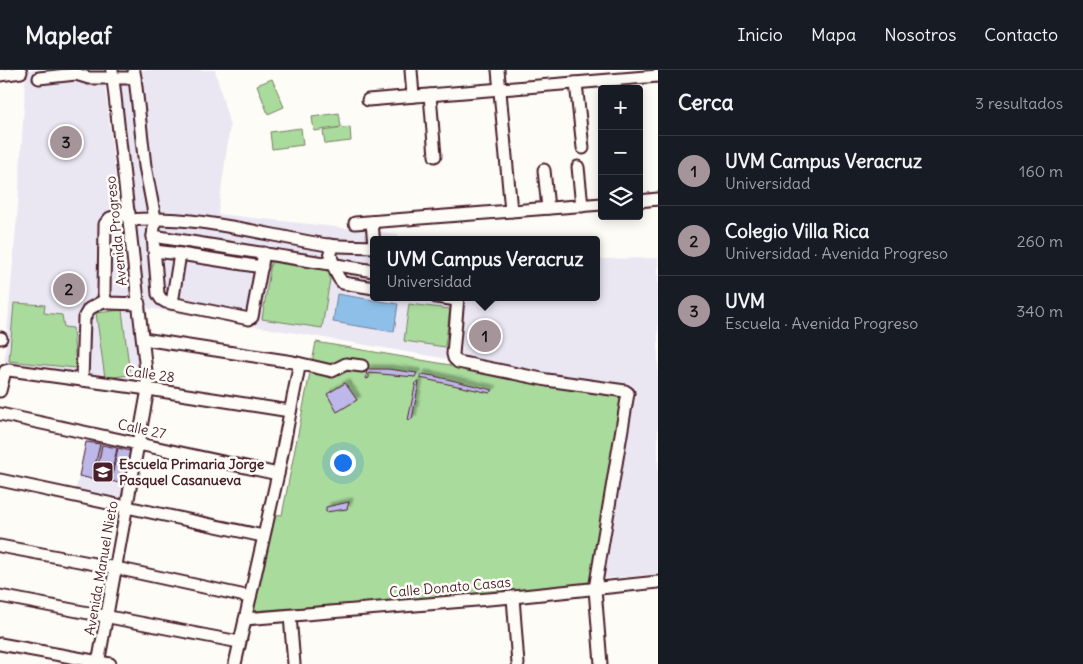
<!DOCTYPE html>
<html lang="es">
<head>
<meta charset="utf-8">
<style>
  :root { --surface:#171b24; --page:#20242c; --text:#f1f3f6; --muted:#9ea1a6; --line:#363941; --accent:#a6949b }
  body { margin:0; font-family:Delius,sans-serif; background:var(--page); color:var(--text) }
  .controls { position:absolute; right:15px; top:15px; display:grid; overflow:hidden; border-radius:5px; box-shadow:0 2px 12px #0003 }
  .controls button { width:45px; height:45px; display:grid; place-items:center; padding:0; border:0; border-bottom:1px solid var(--line); background:var(--surface); color:var(--text); font:25px sans-serif }
  .you { position:absolute; left:342px; top:392px; width:18px; height:18px; margin:-12px; border:4px solid #fff; border-radius:50%; background:#1a73e8; box-shadow:0 0 0 8px #1a73e833 }
  .badge { display:grid; place-items:center; width:32px; height:32px; border-radius:50%; background:var(--accent); color:#111; font-size:16px; font-weight:700 }
  .pin { position:absolute; translate:-50% -50%; border:2px solid #fff; box-shadow:0 1px 5px #0006 }
  .popup { position:absolute; left:370px; top:166px; width:230px; height:65px; box-sizing:border-box; display:grid; place-content:center; border-radius:5px; background:var(--surface); filter:drop-shadow(0 1px 4px #0005); font-size:16px; white-space:nowrap; color:var(--muted) }
  .popup b { font-size:19px; color:var(--text) }
  .popup::after { content:''; position:absolute; left:50%; top:100%; margin-left:-10px; border:10px solid transparent; border-top-color:var(--surface) }
  .list { margin:0; padding:0; list-style:none }
  h2 { display:flex; justify-content:space-between; align-items:center; height:65px; margin:0; padding:0 20px; font-size:21px }
  h2 small { font-size:16px; font-weight:400; color:var(--muted) }
  .list li { display:grid; grid-template-columns:32px 1fr auto; gap:15px; align-items:center; box-sizing:border-box; height:70px; padding:0 20px; border-top:1px solid var(--line) }
  .list b { display:block; font-size:19px; white-space:nowrap }
  .list p { margin:0; font-size:16px; white-space:nowrap; color:var(--muted) }
  .list em { font-size:16px; font-style:normal; color:var(--muted) }
  .icon { flex:none; width:28px; height:28px; fill:none; stroke:currentColor; stroke-width:2; stroke-linecap:round; stroke-linejoin:round }
  .map { position:relative; flex:none; width:658px; height:594px; overflow:hidden }
  header { display:flex; align-items:center; gap:30px; box-sizing:border-box; height:70px; padding:0 25px; background:var(--surface); border-bottom:1px solid var(--line) }
  header strong { font-size:24px }
  nav { display:flex; gap:28px; margin-inline-start:auto; font-size:18px }
  main { display:flex }
  aside { flex:1; background:var(--surface) }
  .map>svg:first-child { display:block }
  .built { fill:#eae7f3 }
  .green { fill:#a9db9c; stroke:#7a7d64 }
  .water { fill:#8dbfe9; stroke:#727f9d }
  .building { fill:#beb7e9; stroke:#4a1f2b; filter:url(#shadow) }
  .lines { fill:none; stroke-linecap:round; stroke-linejoin:round }
  .minor-casing { stroke:#4a1f2b; stroke-width:15 }
  .minor { stroke:#fdfcf7; stroke-width:11 }
  .labels { text-anchor:middle; dominant-baseline:central; stroke-width:5; stroke-linejoin:round; paint-order:stroke }
  .street-label { font-size:14px; fill:#4a1f2b; stroke:#fdfcf7 }
  .poi-label { font-size:14px; font-weight:bold; fill:#4a1f2b; stroke:#fdfcf7; text-anchor:start }
</style>
</head>
<body>
<header>
<strong>Mapleaf</strong>
<nav><a>Inicio</a><a>Mapa</a><a>Nosotros</a><a>Contacto</a></nav>
</header>
<main>
<div class="map">
<svg width="658" height="594" viewBox="0 0 658 594">
  <defs>
    <filter id="shadow"><feDropShadow dx="4" dy="-4" stdDeviation="1" flood-color="#0004"/></filter>
  </defs>
  <rect width="100%" height="100%" fill="#fdfcf7"/>
  <filter id="ink" filterUnits="userSpaceOnUse"><feTurbulence type="fractalNoise" baseFrequency=".02" numOctaves="2"/><feDisplacementMap in="SourceGraphic" scale="10" xChannelSelector="R" yChannelSelector="G"/><feConvolveMatrix kernelMatrix="1 2 1 2 8 2 1 2 1" color-interpolation-filters="sRGB"/></filter>
  <g filter="url(#ink)">
    <g class="built">
      <path d="M26,0H103L140,314L4,297L18,135Z"/>
      <path d="M116,0H215L230,56L218,144L398,164V170H374V227H596V189L658,188V504L599,509L631,320L147,238Z"/>
      <path d="M86,370L131,379L120,433L75,424Z"/>
    </g>
    <g class="green">
      <path d="M272,9L284,37L268,44L257,15Z"/>
      <path d="M339,43L341,57L314,61L312,47Z"/>
      <path d="M350,57L351,71L325,74L323,61Z"/>
      <path d="M301,58L303,75L272,79L270,62Z"/>
      <path d="M272,187L332,197L322,258L262,249Z"/>
      <path d="M14,233L45,235L44,243L62,245L64,257L73,258L76,298L9,291Z"/>
      <path d="M409,234L450,239L445,277L404,271Z"/>
      <path d="M122,240L130,305L105,308L96,243Z"/>
      <path d="M316,272L625,325L593,516L251,541L273,444L282,445Z"/>
    </g>
    <path class="water" d="M337,224L398,234L394,262L333,252Z"/>
    <g class="building">
      <path d="M367,299H388L417,303L415,307L369,303V308L366,309Z"/>
      <path d="M421,304L434,306L493,320L490,323L420,308Z"/>
      <path d="M416,312H419L412,349L408,350Z"/>
      <path d="M345,313L357,330L337,342L327,324Z"/>
      <path d="M86,372L100,374L92,409L79,406Z"/>
      <path d="M102,375L117,378L110,410L96,407Z"/>
      <path d="M118,378L130,381L123,414L111,411Z"/>
      <path d="M349,432L347,439L326,442V437Z"/>
    </g>
    <g class="lines">
      <g class="minor-casing">
        <g id="minor">
          <path d="M411,0L413,26"/>
          <path d="M498,0L511,141"/>
          <path d="M0,5L21,2"/>
          <path d="M39,8L76,4L89,8H135L134,2"/>
          <path d="M135,8L145,96L155,148L153,166L158,224L161,229L166,232L249,249L252,247L264,183"/>
          <path d="M576,13L583,78"/>
          <path d="M430,25L435,86"/>
          <path d="M368,30L658,6"/>
          <path d="M578,97L582,136"/>
          <path d="M544,100L548,138"/>
          <path d="M639,131L658,129"/>
          <path d="M129,143L110,148L105,154L104,223L105,230L109,233L139,234"/>
          <path d="M129,150C197,144 262,165 328,175C343,177 359,176 374,177"/>
          <path d="M372,152L374,175"/>
          <path d="M355,153L602,134"/>
          <path d="M153,166L374,201"/>
          <path d="M329,175C332,188 333,203 343,213L374,218"/>
          <path d="M154,181L180,184"/>
          <path d="M436,227L457,230"/>
          <path d="M458,227L453,284L454,288L458,292L547,310L625,321L628,323L595,519L601,594"/>
          <path d="M172,233L180,184L262,197"/>
          <path d="M0,268H1"/>
          <path d="M143,269L293,292L332,301L346,294L362,296"/>
          <path d="M82,310L84,248L89,239L105,230"/>
          <path d="M0,321L5,301L9,300L148,319L290,341"/>
          <path d="M0,344L278,404"/>
          <path d="M0,410L263,466"/>
          <path d="M0,476L116,498L250,527"/>
          <path d="M0,526L239,572"/>
          <path d="M513,527L518,594"/>
          <path d="M290,546L294,594"/>
          <path d="M245,549L513,527L658,512"/>
          <path d="M0,574L110,594"/>
          <path d="M98,594L148,319L112,0"/>
          <path d="M235,594L278,404L299,297L297,293"/>
        </g>
      </g>
      <use href="#minor" class="minor"/>
    </g>
  </g>
  <defs>
    <g id="school-square" transform="scale(1.125)"><rect x="-9" y="-9" width="18" height="18" rx="4" fill="#4a1f2b" stroke="#fdfcf7"/><path d="M0-5L7-2L0 1L-7-2ZM-4 1L0 2.5L4 1V4Q0 6-4 4Z" fill="#fff"/></g>
  </defs>
  <g fill-rule="evenodd">
    <use href="#school-square" x="103" y="402"/>
  </g>
  <g class="labels">
    <g class="street-label">
      <text transform="translate(116 161) rotate(-96)">Avenida Progreso</text>
      <text transform="translate(150 304) rotate(8)">Calle 28</text>
      <text transform="translate(142 359) rotate(12)">Calle 27</text>
      <text transform="translate(101 498) rotate(-80)">Avenida Manuel Nieto</text>
      <text transform="translate(450 517) rotate(-5)">Calle Donato Casas</text>
    </g>
    <g class="poi-label">
      <text x="119" y="394">Escuela Primaria Jorge<tspan x="119" dy="16">Pasquel Casanueva</tspan></text>
    </g>
  </g>
</svg>
<div class="controls">
<button>+</button>
<button>−</button>
<button><svg class="icon" aria-label="layers" viewBox="0 0 24 24"><path d="M12 4l9 5-9 5-9-5zM3 14l9 5 9-5"/></svg></button>
</div>
<div class="you"></div>
<div class="pin badge" style="left:485px;top:266px">1</div>
<div class="popup"><b>UVM Campus Veracruz</b>Universidad</div>
<div class="pin badge" style="left:69px;top:219px">2</div>
<div class="pin badge" style="left:66px;top:72px">3</div>
</div>
<aside>
<h2>Cerca<small>3 resultados</small></h2>
<ul class="list">
<li><span class="badge">1</span><div><b>UVM Campus Veracruz</b><p>Universidad</p></div><em>160 m</em></li>
<li><span class="badge">2</span><div><b>Colegio Villa Rica</b><p>Universidad · Avenida Progreso</p></div><em>260 m</em></li>
<li><span class="badge">3</span><div><b>UVM</b><p>Escuela · Avenida Progreso</p></div><em>340 m</em></li>
</ul>
</aside>
</main>
</body>
</html>
